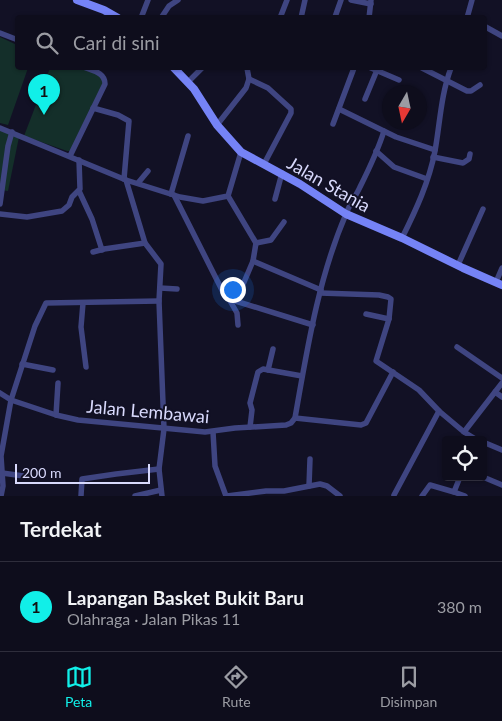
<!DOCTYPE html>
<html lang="id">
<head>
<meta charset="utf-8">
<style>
  :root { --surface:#0e0d1c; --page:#171625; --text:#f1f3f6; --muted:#9b9ca3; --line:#2e2d3b; --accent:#11efe8 }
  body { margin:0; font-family:Lato,sans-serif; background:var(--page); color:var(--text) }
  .controls { position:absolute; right:15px; bottom:15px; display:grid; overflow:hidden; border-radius:5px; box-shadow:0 1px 4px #0004 }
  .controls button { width:45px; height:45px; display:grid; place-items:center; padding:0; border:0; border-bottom:1px solid var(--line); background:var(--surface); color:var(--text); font:25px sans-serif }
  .compass { position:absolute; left:382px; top:85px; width:45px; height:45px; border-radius:50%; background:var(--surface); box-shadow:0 1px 4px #0004; rotate:189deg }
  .scale { position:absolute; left:15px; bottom:12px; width:135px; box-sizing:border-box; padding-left:5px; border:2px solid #d8d9fc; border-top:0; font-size:14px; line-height:18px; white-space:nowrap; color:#d8d9fc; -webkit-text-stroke:4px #121125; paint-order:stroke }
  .you { position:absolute; left:232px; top:289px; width:18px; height:18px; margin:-12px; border:4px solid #fff; border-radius:50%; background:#1a73e8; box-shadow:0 0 0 8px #1a73e833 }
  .badge { display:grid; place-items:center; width:32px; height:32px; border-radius:50%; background:var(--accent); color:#111; font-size:16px; font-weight:700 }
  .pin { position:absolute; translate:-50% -41px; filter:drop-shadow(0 1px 2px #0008) }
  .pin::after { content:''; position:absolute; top:26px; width:18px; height:15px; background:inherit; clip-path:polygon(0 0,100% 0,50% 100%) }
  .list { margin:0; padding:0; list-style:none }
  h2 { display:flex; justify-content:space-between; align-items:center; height:65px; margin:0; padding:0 20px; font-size:21px }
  h2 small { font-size:16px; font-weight:400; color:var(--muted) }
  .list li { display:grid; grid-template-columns:32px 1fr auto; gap:15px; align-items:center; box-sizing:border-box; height:90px; padding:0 20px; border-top:1px solid var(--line) }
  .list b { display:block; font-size:19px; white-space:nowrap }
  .list p { margin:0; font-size:16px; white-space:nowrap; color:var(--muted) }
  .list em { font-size:16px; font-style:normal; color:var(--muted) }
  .icon { flex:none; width:28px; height:28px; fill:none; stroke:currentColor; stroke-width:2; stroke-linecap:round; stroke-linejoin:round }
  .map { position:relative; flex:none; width:502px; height:496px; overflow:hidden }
  .search { position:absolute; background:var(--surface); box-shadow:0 1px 4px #0004; left:15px; right:15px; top:15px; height:55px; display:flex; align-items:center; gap:12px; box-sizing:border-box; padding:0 18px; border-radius:5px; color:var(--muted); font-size:19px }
  .sheet { height:155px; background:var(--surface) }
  nav { display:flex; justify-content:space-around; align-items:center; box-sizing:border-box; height:70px; border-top:1px solid var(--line); background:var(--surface); font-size:14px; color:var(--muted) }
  nav a { display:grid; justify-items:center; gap:2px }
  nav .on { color:var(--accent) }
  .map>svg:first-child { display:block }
  .green { fill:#142f2a }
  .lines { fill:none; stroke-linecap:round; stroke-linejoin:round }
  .street { stroke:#3f4581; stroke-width:5.5 }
  .secondary { stroke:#7583f6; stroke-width:8 }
  .labels { text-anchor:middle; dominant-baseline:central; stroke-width:4; stroke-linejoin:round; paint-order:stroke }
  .street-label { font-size:18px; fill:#d8d9fc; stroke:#121125 }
</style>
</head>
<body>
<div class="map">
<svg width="502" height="496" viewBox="0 0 502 496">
  <rect width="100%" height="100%" fill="#121125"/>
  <g class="green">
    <path d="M0,37L17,45L18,68H28L8,125L0,123Z"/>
    <path d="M50,68H84L106,78L70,151H67L24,136Z"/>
    <path d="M0,130L19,137L8,191L0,190Z"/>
  </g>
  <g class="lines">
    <g class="street">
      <path d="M351,0L371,4"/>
      <path d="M335,17L341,0"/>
      <path d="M141,18L148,0"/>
      <path d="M161,18L169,6L178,0"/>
      <path d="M280,18L287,0"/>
      <path d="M301,18L305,0"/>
      <path d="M369,18L371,0"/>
      <path d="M467,18L472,0"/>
      <path d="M484,26L502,36"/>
      <path d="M0,33L18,40"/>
      <path d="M371,68L399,80"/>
      <path d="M422,68L467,91H471L480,85"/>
      <path d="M249,79L268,88L291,109V113L264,164"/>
      <path d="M188,82L202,68"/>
      <path d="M365,99L377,70"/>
      <path d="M93,108L118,115L129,121L124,179"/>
      <path d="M339,109L396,137L435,150"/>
      <path d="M333,124L354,68"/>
      <path d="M217,125L246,88L249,79L247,68"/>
      <path d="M0,128L126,180L180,197L203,201L228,196L241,152"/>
      <path d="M376,151L394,167L427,179"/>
      <path d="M70,156L105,84C105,73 94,71 86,68"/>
      <path d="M433,157L463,163L469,159L470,154"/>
      <path d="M126,180L145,243L161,264L159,301L164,429L159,469L162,496"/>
      <path d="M138,183L148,171"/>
      <path d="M79,191L92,219L102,250"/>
      <path d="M171,194L188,136"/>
      <path d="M174,195L225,296L229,299L313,325"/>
      <path d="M228,196L256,243L253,261L236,301"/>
      <path d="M275,199L282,173"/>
      <path d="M0,204L8,146L12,132"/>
      <path d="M0,214L27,217L62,211L69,205L72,197L80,189L79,160"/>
      <path d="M402,238C416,210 429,182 435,151C440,123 441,94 451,68"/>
      <path d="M256,243L271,240L284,222"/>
      <path d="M93,252L104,249L145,243"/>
      <path d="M253,261L321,290"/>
      <path d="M458,265L483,209"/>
      <path d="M496,282L502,268"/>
      <path d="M160,288L177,289"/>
      <path d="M320,293L379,295L388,297L391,299L389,319L376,361L419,390L439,411L464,432"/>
      <path d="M229,299L237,313L238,325"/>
      <path d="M83,303L81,327L86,367"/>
      <path d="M366,314L389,319"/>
      <path d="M457,347L502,378"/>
      <path d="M22,364L53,370"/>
      <path d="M268,370L273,349"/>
      <path d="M495,392L502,397"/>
      <path d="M0,393L11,400L56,415L78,420L205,432L235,428L286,425L291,423L295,418C307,350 318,279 346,214C349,205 356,196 360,187C369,169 378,150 384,131"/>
      <path d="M56,415L58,383"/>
      <path d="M295,418L361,425L366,423L393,372"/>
      <path d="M250,427L252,410L250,403L258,372L263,369L302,376"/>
      <path d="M213,432L215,466L226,496"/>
      <path d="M477,440L464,432L502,383"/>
      <path d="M483,442L502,450"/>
      <path d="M2,473L24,476"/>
      <path d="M483,477L502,485"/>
      <path d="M309,486L310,459"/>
      <path d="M454,492L465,496"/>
      <path d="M394,495L439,411"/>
      <path d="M1,496L3,486L1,456L11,400L35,326L46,303L159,301"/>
      <path d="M81,496L82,479L116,474L159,469"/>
      <path d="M135,496L161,490"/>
      <path d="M227,496L266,491H284L320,484L327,486L340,496"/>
      <path d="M422,496L430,485L454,492L460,477"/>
    </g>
    <g class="secondary">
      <path d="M77,0L104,10L118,18"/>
      <path d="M174,68L194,89L217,125L241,152L300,184L346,214L402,238L463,268L502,285"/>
    </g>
  </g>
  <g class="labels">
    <g class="street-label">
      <text transform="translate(329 184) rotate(30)">Jalan Stania</text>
      <text transform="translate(148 411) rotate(5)">Jalan Lembawai</text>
    </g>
  </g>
</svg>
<div class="controls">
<button><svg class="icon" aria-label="locate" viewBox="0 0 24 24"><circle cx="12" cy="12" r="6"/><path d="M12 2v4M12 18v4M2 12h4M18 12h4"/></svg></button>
</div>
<svg class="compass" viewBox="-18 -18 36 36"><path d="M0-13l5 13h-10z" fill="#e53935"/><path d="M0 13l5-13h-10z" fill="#9b9ca3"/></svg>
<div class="scale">200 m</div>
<div class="you"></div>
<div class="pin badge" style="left:44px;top:115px">1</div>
<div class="search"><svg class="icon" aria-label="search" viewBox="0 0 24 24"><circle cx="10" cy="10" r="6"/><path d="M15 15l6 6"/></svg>Cari di sini</div>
</div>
<section class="sheet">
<h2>Terdekat<small></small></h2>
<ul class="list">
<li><span class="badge">1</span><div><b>Lapangan Basket Bukit Baru</b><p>Olahraga · Jalan Pikas 11</p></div><em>380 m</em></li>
</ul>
</section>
<nav>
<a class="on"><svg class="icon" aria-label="map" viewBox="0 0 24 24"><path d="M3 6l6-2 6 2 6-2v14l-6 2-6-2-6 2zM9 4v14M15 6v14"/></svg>Peta</a>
<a><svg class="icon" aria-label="directions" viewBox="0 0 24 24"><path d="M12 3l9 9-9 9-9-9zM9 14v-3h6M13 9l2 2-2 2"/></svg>Rute</a>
<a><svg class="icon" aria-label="saved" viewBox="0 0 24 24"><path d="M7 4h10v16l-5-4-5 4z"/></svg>Disimpan</a>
</nav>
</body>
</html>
